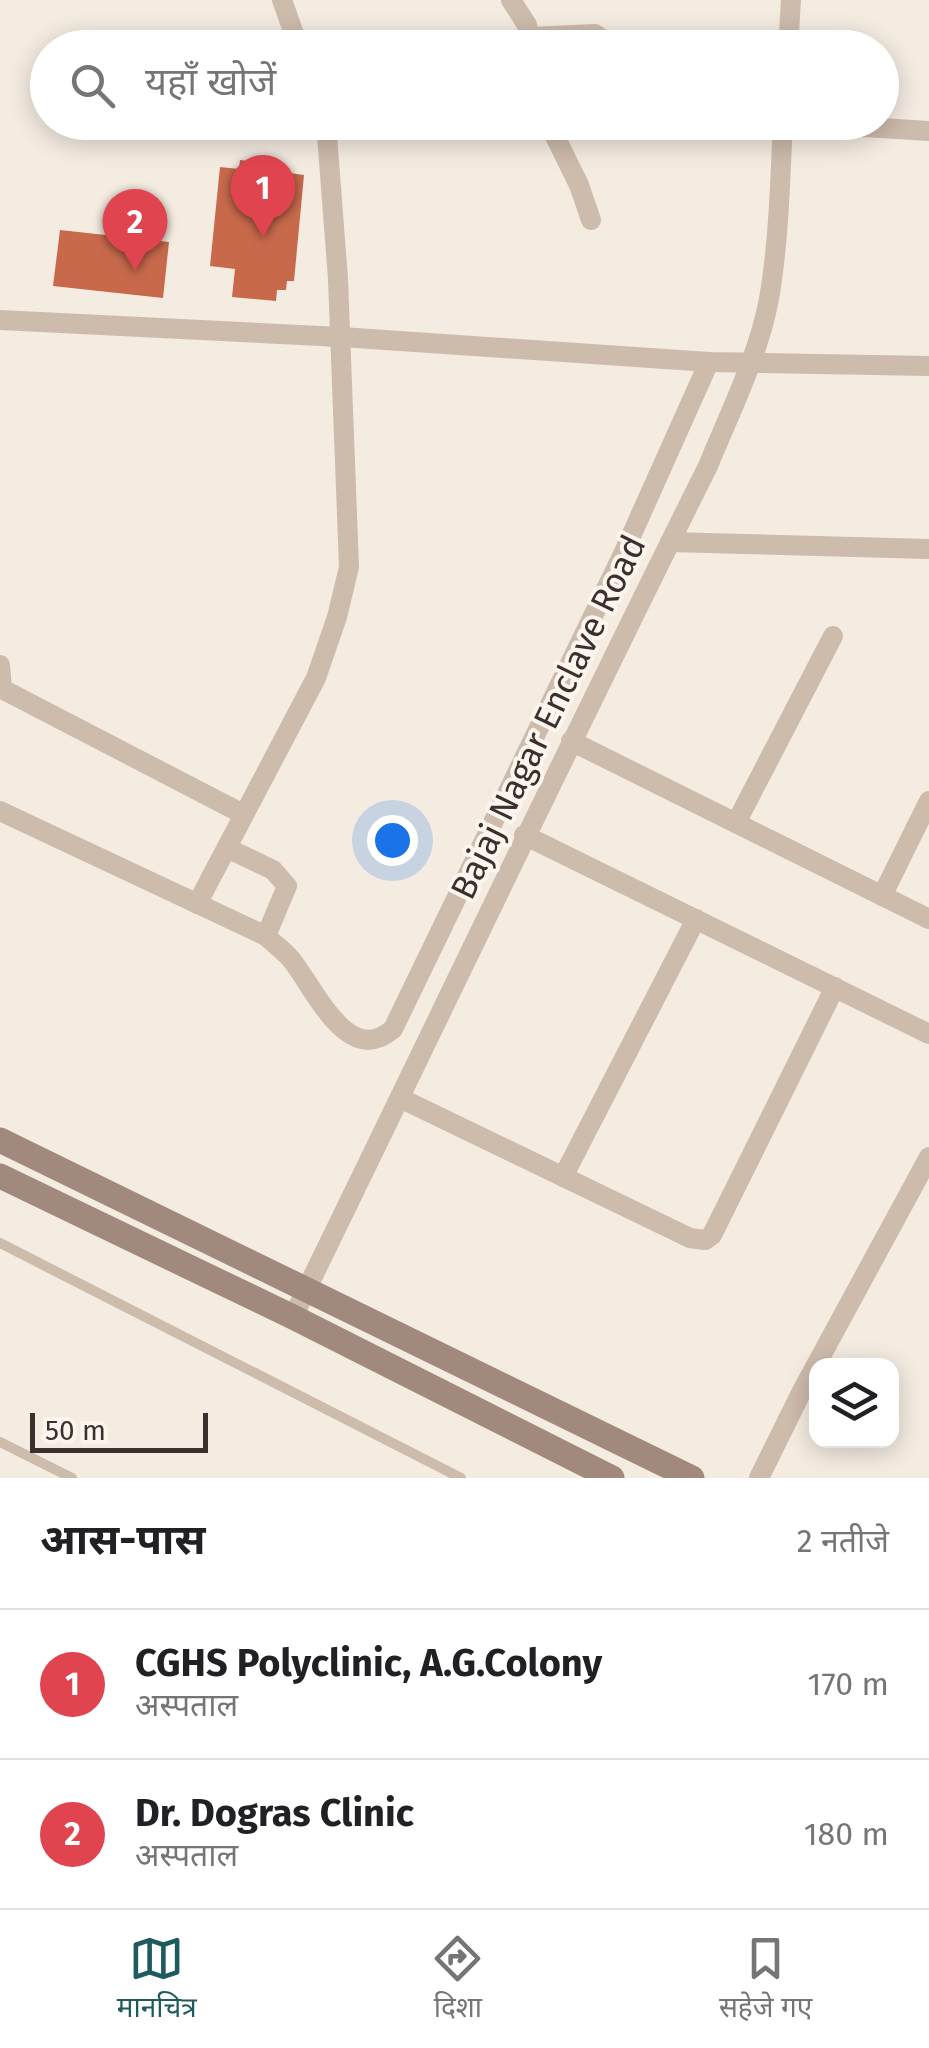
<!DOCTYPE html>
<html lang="hi">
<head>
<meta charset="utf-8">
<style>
  :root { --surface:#fff; --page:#f2f2f2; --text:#202124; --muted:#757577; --line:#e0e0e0; --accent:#1f5a5e }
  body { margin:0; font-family:"Fira Sans","Noto Sans Devanagari",sans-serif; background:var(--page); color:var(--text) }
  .controls { position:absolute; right:30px; bottom:30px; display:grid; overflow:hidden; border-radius:20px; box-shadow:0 5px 25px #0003 }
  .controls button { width:90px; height:90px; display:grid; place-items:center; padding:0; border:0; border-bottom:2px solid var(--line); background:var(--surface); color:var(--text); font:50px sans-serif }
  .scale { position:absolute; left:30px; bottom:25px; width:178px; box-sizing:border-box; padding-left:10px; border:5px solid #3b302b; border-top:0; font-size:28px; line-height:35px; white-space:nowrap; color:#3b302b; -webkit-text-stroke:8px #fbf5ee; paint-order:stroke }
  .you { position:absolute; left:392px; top:840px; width:35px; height:35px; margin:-25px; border:8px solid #fff; border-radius:50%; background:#1a73e8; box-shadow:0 0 0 15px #1a73e833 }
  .badge { display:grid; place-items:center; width:65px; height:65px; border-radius:50%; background:var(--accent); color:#fff; font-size:32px; font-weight:700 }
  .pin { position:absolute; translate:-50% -82px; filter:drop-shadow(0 2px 5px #0008) }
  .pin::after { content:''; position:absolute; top:52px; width:35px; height:30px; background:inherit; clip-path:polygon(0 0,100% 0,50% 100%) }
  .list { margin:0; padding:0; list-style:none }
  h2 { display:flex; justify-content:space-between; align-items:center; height:130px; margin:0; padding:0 40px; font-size:42px }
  h2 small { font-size:32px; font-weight:400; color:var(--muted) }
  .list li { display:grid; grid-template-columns:65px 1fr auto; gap:30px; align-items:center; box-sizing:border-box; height:150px; padding:0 40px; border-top:2px solid var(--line) }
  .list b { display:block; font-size:38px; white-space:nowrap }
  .list p { margin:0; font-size:32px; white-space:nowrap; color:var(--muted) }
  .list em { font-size:32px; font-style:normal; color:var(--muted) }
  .icon { flex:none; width:55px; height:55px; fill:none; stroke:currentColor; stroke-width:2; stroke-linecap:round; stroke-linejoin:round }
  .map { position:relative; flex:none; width:929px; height:1478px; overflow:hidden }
  .search { position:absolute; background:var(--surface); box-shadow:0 5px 25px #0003; left:30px; right:30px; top:30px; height:110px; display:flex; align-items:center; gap:25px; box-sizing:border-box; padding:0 35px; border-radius:55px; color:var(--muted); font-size:38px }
  .sheet { height:430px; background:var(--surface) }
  nav { display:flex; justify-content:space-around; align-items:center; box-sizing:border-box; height:140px; border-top:2px solid var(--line); background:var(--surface); font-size:28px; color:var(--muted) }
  nav a { display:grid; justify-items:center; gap:5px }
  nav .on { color:var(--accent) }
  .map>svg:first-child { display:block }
  .building { fill:#c8694b }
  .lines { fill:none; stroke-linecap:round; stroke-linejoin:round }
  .lane { stroke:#cdbbac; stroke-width:10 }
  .street { stroke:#cdbbac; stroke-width:20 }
  .secondary { stroke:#a18a7d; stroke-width:25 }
  .labels { text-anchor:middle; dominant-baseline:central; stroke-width:8; stroke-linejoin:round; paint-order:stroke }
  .street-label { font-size:35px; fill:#3b302b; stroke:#fbf5ee }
</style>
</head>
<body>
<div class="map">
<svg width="929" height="1478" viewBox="0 0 929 1478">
  <rect width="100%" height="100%" fill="#f4ebe1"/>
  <g class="building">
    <path d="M240,160L283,165L282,172L304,175L294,281H287L286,290H277L276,301L232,297L235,269L210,266L220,167L239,169Z"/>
    <path d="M60,230L169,242L163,298L53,286Z"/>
  </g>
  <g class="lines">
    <g class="lane">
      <path d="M0,1243L461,1478"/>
      <path d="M0,1442L72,1478"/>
    </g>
    <g class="street">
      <path d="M282,0L299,48"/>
      <path d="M511,0L527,25L530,48"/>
      <path d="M530,37L595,34L614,48"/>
      <path d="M788,48L791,0"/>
      <path d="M548,122L579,185L591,220"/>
      <path d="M784,122L929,131"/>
      <path d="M0,320L341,337L709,362L929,366"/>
      <path d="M670,542L929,549"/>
      <path d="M0,665L2,689"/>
      <path d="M0,688L243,814"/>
      <path d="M571,741L929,919"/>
      <path d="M0,811L266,936C273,943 283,950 290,958C314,986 347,1069 393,1029L623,554L709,362"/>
      <path d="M736,823L833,636"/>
      <path d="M524,835L929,1034"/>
      <path d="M229,849L273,870L287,886L266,936"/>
      <path d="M882,896L929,801"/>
      <path d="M197,904L316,678L337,617L349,567L338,279L326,122"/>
      <path d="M402,1099L690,1238L705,1240L712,1235L835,987"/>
      <path d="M563,1177L696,919"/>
      <path d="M293,1317C432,1033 567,748 708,466C730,412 758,357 769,299C779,241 780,181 783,122"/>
      <path d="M759,1478L802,1391L929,1157"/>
    </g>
    <g class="secondary">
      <path d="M0,1140L692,1478"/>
      <path d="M0,1176L293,1317L612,1478"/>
    </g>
  </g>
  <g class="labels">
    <g class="street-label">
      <text transform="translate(548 717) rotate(-64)">Bajaj Nagar Enclave Road</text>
    </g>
  </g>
</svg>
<div class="controls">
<button><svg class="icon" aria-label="layers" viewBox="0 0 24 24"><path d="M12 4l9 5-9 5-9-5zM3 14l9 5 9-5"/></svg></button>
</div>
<div class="scale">50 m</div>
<div class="you"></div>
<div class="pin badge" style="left:263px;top:237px;background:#e0444e">1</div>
<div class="pin badge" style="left:135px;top:271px;background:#e0444e">2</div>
<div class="search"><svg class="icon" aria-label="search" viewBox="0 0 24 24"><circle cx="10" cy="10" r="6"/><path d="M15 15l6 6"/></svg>यहाँ खोजें</div>
</div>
<section class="sheet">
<h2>आस-पास<small>2 नतीजे</small></h2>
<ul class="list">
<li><span class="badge" style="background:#e0444e">1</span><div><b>CGHS Polyclinic, A.G.Colony</b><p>अस्पताल</p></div><em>170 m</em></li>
<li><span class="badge" style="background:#e0444e">2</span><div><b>Dr. Dogras Clinic</b><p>अस्पताल</p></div><em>180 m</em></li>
</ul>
</section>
<nav>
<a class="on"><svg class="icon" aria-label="map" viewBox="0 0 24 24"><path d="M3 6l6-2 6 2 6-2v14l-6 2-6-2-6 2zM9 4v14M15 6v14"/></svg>मानचित्र</a>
<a><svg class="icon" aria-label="directions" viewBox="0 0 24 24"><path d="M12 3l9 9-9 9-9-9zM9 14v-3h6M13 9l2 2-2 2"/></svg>दिशा</a>
<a><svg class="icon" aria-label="saved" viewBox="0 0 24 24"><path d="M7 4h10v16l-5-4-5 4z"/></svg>सहेजे गए</a>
</nav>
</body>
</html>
